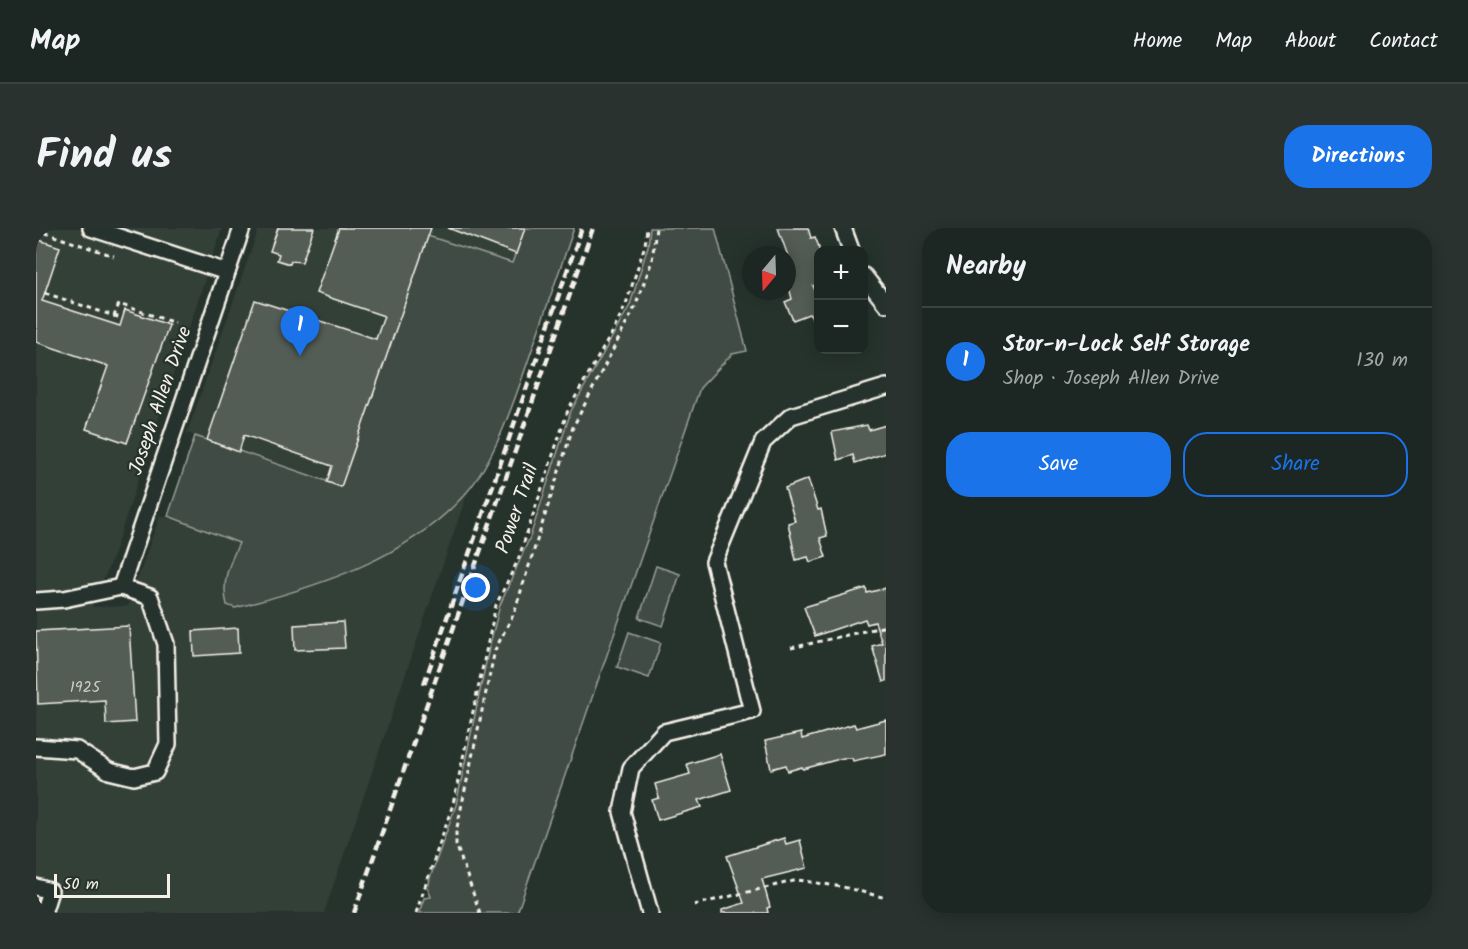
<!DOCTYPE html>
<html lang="en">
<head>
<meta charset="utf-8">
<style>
  :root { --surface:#1c2622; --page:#29322f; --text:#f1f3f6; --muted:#a0a5a5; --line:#3a4340; --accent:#1a73e8 }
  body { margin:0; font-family:Kalam,sans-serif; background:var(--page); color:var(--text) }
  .controls { position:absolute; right:18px; top:18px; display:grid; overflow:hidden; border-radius:12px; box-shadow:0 3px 15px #0003 }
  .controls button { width:54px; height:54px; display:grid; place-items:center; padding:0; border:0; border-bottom:2px solid var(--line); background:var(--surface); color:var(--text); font:30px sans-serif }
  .compass { position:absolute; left:706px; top:18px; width:54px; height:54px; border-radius:50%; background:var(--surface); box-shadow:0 3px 15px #0003; rotate:199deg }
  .scale { position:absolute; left:18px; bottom:15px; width:116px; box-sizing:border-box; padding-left:6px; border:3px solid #f4f1e8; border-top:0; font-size:16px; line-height:21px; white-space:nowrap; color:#f4f1e8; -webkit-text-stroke:4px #26332d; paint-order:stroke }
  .you { position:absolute; left:440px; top:360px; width:21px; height:21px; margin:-15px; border:4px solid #fff; border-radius:50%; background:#1a73e8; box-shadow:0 0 0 9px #1a73e833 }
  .badge { display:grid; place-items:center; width:39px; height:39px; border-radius:50%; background:var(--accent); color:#fff; font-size:20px; font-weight:700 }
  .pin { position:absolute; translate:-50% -50px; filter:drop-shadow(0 2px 3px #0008) }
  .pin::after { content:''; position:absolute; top:32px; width:21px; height:18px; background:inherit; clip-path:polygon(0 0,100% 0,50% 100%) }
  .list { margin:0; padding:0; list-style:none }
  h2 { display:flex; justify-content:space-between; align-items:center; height:78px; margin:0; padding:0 24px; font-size:26px }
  h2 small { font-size:20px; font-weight:400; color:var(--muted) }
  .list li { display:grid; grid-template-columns:39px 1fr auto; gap:18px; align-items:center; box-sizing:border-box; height:108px; padding:0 24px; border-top:2px solid var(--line) }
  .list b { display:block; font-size:22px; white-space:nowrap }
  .list p { margin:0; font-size:20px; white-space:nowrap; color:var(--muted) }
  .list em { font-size:20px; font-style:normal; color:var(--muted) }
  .actions { display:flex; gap:12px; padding:18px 24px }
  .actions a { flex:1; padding:14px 0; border:2px solid var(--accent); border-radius:24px; text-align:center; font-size:21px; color:var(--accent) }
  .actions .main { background:var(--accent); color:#fff }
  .map { position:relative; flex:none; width:850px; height:685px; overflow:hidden; border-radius:24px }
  header { display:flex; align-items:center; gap:36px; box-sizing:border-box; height:84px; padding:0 30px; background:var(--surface); border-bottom:2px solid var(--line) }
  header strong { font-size:28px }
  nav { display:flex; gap:33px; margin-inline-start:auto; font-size:21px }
  .intro { display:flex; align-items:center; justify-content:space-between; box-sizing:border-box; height:144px; padding:0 36px }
  h1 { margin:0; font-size:42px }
  .button { padding:15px 27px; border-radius:24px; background:var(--accent); color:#fff; font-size:21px; font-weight:700 }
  main { display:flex; gap:36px; padding:0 36px }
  aside { flex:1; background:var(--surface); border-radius:24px; box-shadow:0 3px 15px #0003 }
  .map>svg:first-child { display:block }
  .built { fill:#333f39 }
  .green { fill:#414b45; stroke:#9a9e96; stroke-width:1.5 }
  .building { fill:#525c55; stroke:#f4f1e8; stroke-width:1.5 }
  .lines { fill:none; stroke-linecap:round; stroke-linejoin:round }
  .minor-casing { stroke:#f4f1e8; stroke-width:20 }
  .path { stroke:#f4f1e8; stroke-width:3; stroke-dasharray:4.5 4.5; stroke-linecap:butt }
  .minor { stroke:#26332d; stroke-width:15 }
  .rail { stroke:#f4f1e8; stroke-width:4.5; stroke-dasharray:9 4.5; stroke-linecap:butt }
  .labels { text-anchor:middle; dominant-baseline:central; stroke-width:4.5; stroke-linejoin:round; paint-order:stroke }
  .number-label { font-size:16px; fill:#ccccc3 }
  .street-label { font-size:20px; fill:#f4f1e8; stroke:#26332d }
</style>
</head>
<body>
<header>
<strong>Map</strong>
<nav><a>Home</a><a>Map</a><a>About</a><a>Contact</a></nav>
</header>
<div class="intro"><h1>Find us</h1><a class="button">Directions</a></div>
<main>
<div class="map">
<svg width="850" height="685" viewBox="0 0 850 685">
  <rect width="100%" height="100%" fill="#26332d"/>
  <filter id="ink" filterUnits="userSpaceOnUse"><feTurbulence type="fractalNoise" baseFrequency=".0167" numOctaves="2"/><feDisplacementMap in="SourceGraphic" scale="12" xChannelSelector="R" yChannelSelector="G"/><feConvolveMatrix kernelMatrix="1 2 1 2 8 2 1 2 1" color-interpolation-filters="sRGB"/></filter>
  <g filter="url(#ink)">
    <g class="built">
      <path d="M0,0H186L76,331L56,379L92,378L124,287L203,315L190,342L405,290L432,263L288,685H0Z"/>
      <path d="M223,0H489L477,36L392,9L305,259L151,205Z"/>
    </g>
    <g class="green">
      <path d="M489,0H538C525,39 511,77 498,116C482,161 462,228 431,264C374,330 281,359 199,380L191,377C185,354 193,336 203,315L132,288L159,208L305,258L392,8L476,35Z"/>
      <path d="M614,0H679L711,123L696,126L664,160L481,685H383L388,670L395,669L392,661L394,650L420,577L453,420L464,377L494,309L535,183L594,77L612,18Z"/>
      <path d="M620,338L644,346L627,398L603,390Z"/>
      <path d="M593,404L625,415L613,450L581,439Z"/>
    </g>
    <g class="building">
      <path d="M242,0H278L266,34L255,33L254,36L241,32L243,26L234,23Z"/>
      <path d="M303,0H395L305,259L291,254L296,238L208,207L203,224L171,212L219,72L340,111L348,88L280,65Z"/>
      <path d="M412,0H489L480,26Z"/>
      <path d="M742,0H772L775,10L779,9L783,19V56L777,58L783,70V99L773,86L757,92L749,74L756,71L751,51L759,48Z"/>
      <path d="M0,11L24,19L6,73L84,98L89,82L133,97L91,215L50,201L72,138L0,114Z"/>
      <path d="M831,197L833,202L850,197V225L819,235L817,227L802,232L796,204Z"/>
      <path d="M772,251L782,282L785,281L791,308L784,310L790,329L774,334L772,329L760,332L752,295L759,293L749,260Z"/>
      <path d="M830,360L831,365L850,360V453L847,454L836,418L846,415L839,394L831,396L829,391L779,408L768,379Z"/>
      <path d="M307,394L309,420L259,422L258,397Z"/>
      <path d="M93,398L99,494L70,496L69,472L2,476L0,403Z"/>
      <path d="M202,400L203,425L158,428L157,403Z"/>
      <path d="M850,492V526L817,533L816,530H807L767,541L766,539L752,543L750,537L735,541L729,513L765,505L766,511L818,496L820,500Z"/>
      <path d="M684,526L695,562L663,572L666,579L622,592L616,572L623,570L619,556L654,546L651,536Z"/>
      <path d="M748,610L750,616L764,612L771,640L726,651L734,679L731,680L732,685H686V682L708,675L691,628Z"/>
    </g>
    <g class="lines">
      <g class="minor-casing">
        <g id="minor">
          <path d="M55,0L191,44"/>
          <path d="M807,0L815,22"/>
          <path d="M828,48L850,76"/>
          <path d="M85,359L206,0"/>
          <path d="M0,373L28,371L85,359L114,369L130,416L132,516L119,544L98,549L73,543L41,522L0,519"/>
          <path d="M0,659L14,663L7,685"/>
          <path d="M614,685L586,584L595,540L628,504L716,483L678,334L727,214L755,188L850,159"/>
        </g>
      </g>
      <g class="path">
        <path d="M0,2L78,28"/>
        <path d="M9,65L78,88L83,76L139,95"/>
        <path d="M78,88L86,90"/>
        <path d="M755,420L850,398"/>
        <path d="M658,677L762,652L807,659L850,670"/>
        <path d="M380,685L417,576L460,377L482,332L532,182L577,103L590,76L609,17L611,0"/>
        <path d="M444,685L420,616V604L459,422L478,385L537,199L599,79L616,33L620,0"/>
      </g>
      <use href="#minor" class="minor"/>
      <g class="rail">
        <path d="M388,456L546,0"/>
        <path d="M318,685L557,0"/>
      </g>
    </g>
  </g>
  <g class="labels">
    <g class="number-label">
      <text x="49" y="459">1925</text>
    </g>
    <g class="street-label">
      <text transform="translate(125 173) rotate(-71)">Joseph Allen Drive</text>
      <text transform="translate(482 281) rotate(-71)">Power Trail</text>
    </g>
  </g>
</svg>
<div class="controls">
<button>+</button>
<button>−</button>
</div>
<svg class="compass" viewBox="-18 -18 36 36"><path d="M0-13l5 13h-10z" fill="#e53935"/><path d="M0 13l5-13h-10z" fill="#a0a5a5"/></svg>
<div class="scale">50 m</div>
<div class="you"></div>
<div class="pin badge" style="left:264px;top:128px">1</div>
</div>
<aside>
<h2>Nearby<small></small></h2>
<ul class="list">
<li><span class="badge">1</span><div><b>Stor-n-Lock Self Storage</b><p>Shop · Joseph Allen Drive</p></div><em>130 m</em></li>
</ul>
<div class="actions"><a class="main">Save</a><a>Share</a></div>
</aside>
</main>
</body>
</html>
